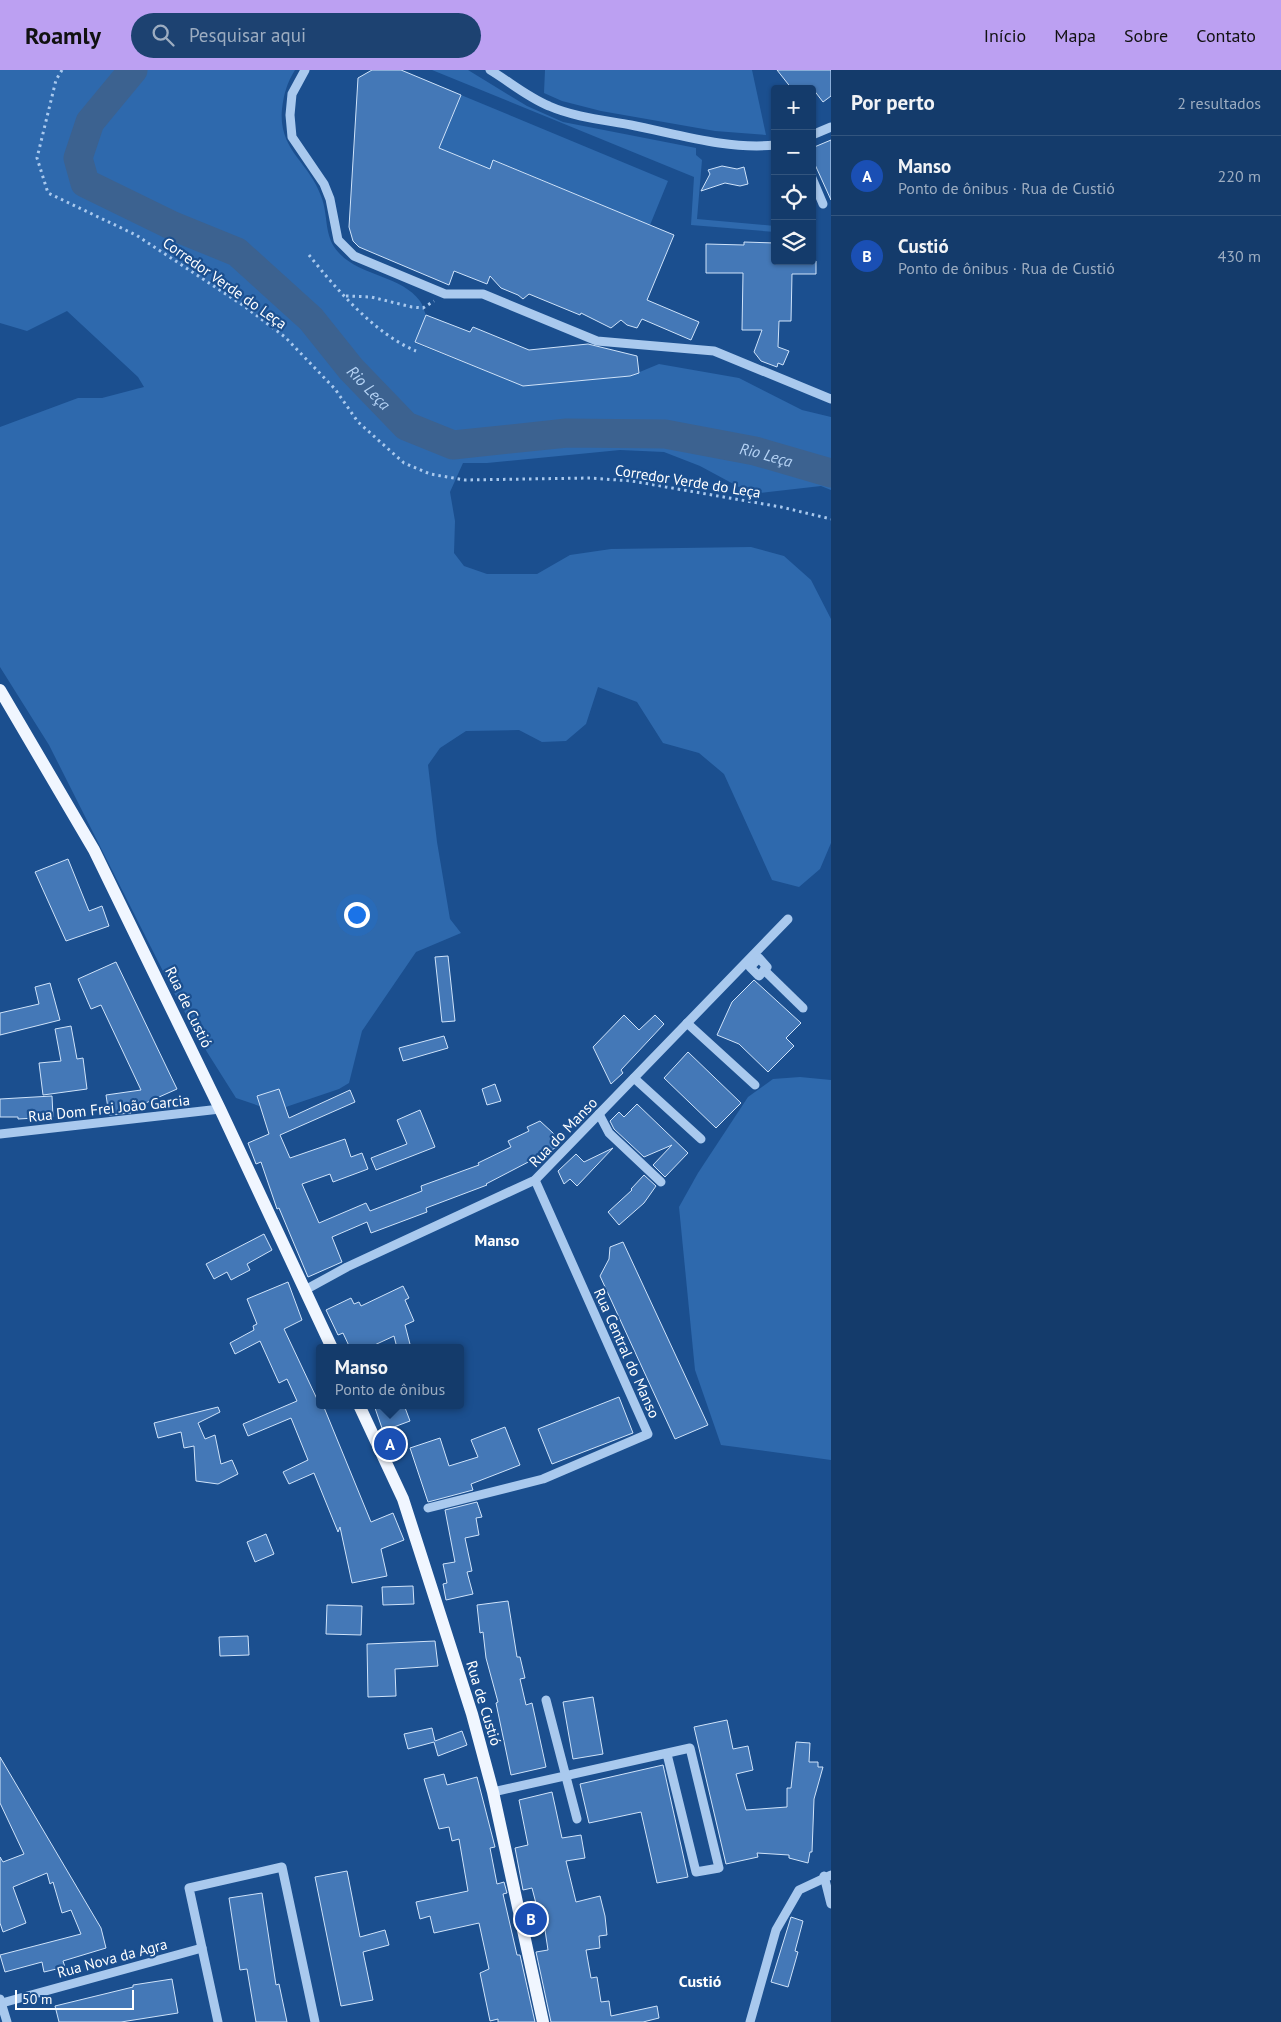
<!DOCTYPE html>
<html lang="pt">
<head>
<meta charset="utf-8">
<style>
  :root { --surface:#143b6b; --page:#1d4271; --text:#f1f3f6; --muted:#9dadc1; --line:#33557e; --accent:#bca0f2 }
  body { margin:0; font-family:"PT Sans",sans-serif; background:var(--page); color:var(--text) }
  .controls { position:absolute; right:15px; top:15px; display:grid; overflow:hidden; border-radius:5px; box-shadow:0 1px 4px #0004 }
  .controls button { width:45px; height:45px; display:grid; place-items:center; padding:0; border:0; border-bottom:1px solid var(--line); background:var(--surface); color:var(--text); font:25px sans-serif }
  .scale { position:absolute; left:15px; bottom:12px; width:119px; box-sizing:border-box; padding-left:5px; border:2px solid #fff; border-top:0; font-size:14px; line-height:18px; white-space:nowrap; color:#fff; -webkit-text-stroke:4px #1b4f8f; paint-order:stroke }
  .you { position:absolute; left:356px; top:844px; width:18px; height:18px; margin:-12px; border:4px solid #fff; border-radius:50%; background:#1a73e8; box-shadow:0 0 0 8px #1a73e833 }
  .badge { display:grid; place-items:center; width:32px; height:32px; border-radius:50%; background:var(--accent); color:#fff; font-size:16px; font-weight:700 }
  .pin { position:absolute; translate:-50% -50%; border:2px solid #fff; box-shadow:0 1px 5px #0006 }
  .popup { position:absolute; left:316px; top:1274px; width:148px; height:65px; box-sizing:border-box; display:grid; place-content:center; border-radius:5px; background:var(--surface); filter:drop-shadow(0 1px 4px #0005); font-size:16px; white-space:nowrap; color:var(--muted) }
  .popup b { font-size:19px; color:var(--text) }
  .popup::after { content:''; position:absolute; left:50%; top:100%; margin-left:-10px; border:10px solid transparent; border-top-color:var(--surface) }
  .list { margin:0; padding:0; list-style:none }
  h2 { display:flex; justify-content:space-between; align-items:center; height:65px; margin:0; padding:0 20px; font-size:21px }
  h2 small { font-size:16px; font-weight:400; color:var(--muted) }
  .list li { display:grid; grid-template-columns:32px 1fr auto; gap:15px; align-items:center; box-sizing:border-box; height:80px; padding:0 20px; border-top:1px solid var(--line) }
  .list b { display:block; font-size:19px; white-space:nowrap }
  .list p { margin:0; font-size:16px; white-space:nowrap; color:var(--muted) }
  .list em { font-size:16px; font-style:normal; color:var(--muted) }
  .icon { flex:none; width:28px; height:28px; fill:none; stroke:currentColor; stroke-width:2; stroke-linecap:round; stroke-linejoin:round }
  .map { position:relative; flex:none; width:831px; height:1952px; overflow:hidden }
  header { display:flex; align-items:center; gap:30px; box-sizing:border-box; height:70px; padding:0 25px; background:var(--accent); color:#111 }
  header strong { font-size:24px }
  nav { display:flex; gap:28px; margin-inline-start:auto; font-size:18px }
  .search { width:350px; height:45px; background:var(--page); display:flex; align-items:center; gap:12px; box-sizing:border-box; padding:0 18px; border-radius:28px; color:var(--muted); font-size:19px }
  main { display:flex }
  aside { flex:1; background:var(--surface) }
  .map>svg:first-child { display:block }
  .green { fill:#2e69ad }
  .lines { fill:none; stroke-linecap:round; stroke-linejoin:round }
  .river { stroke:#3c6290; stroke-width:29 }
  .building { fill:#4478b7; stroke:#cfe3fa }
  .path { stroke:#a9c9ee; stroke-width:3; stroke-dasharray:2.5 4; stroke-linecap:butt }
  .minor { stroke:#a9c9ee; stroke-width:9 }
  .major { stroke:#f0f6ff; stroke-width:12 }
  .labels { text-anchor:middle; dominant-baseline:central; stroke-width:4.5; stroke-linejoin:round; paint-order:stroke }
  .street-label { font-size:15px; fill:#fff; stroke:#1b4f8f }
  .water-label { font-size:16px; font-style:italic; fill:#b5d3f5; stroke:#1b4f8f }
  .neighbourhood-label { font-size:16px; font-weight:bold; fill:#fff; stroke:#1b4f8f }
</style>
</head>
<body>
<header>
<strong>Roamly</strong>
<div class="search"><svg class="icon" aria-label="search" viewBox="0 0 24 24"><circle cx="10" cy="10" r="6"/><path d="M15 15l6 6"/></svg>Pesquisar aqui</div>
<nav><a>Início</a><a>Mapa</a><a>Sobre</a><a>Contato</a></nav>
</header>
<main>
<div class="map">
<svg width="831" height="1952" viewBox="0 0 831 1952">
  <rect width="100%" height="100%" fill="#1b4f8f"/>
  <g class="green">
    <path d="M0,0H295C287,13 284,23 282,39C278,80 309,92 321,126C329,146 323,166 339,183C360,206 402,206 420,231C423,235 424,241 426,245L415,273L523,316L630,306L659,294L739,308L802,340L831,347V420L821,416L752,424L700,396L664,382L620,380L487,393H463L450,422L455,451L454,483L464,496L487,504H537L570,485L611,479L751,477L784,486L811,510L831,549V773L820,799L799,817L772,810L724,704L699,683L663,673L637,632L598,617L586,654L566,671L542,672L519,660L466,661L440,678L428,695L437,772L450,849L461,863L416,882L362,961L349,1013L339,1019L274,1041L236,1028L207,982L173,921L49,675L0,597V357L78,328H102L144,317L138,307L67,241L27,261L0,253Z"/>
    <path d="M432,0H468L527,36L563,52L696,78V85L702,90L697,149L775,156V162L691,155L694,107Z"/>
    <path d="M545,0H752L766,65L715,61L601,41L562,31L544,23Z"/>
    <path d="M461,25L668,111L650,155L494,90L490,99L439,78Z"/>
    <path d="M800,1007L831,1010V1390L721,1375L695,1300L679,1137L698,1103L748,1027L773,1009Z"/>
  </g>
  <g class="lines">
    <path class="river" id="s1" d="M133,0L90,52L78,88L85,113L173,156L237,182L311,249L351,299L406,356L453,375L567,363L665,364L755,381L831,403"/>
  </g>
  <g class="building">
    <path d="M372,0H401L461,25L439,78L490,99L493,90L674,165L647,230L699,252L691,270L642,249L637,258L627,255L621,250L611,258L581,243L580,245L529,224L523,229L518,225L501,218L490,206L487,214L454,201L449,215L359,177L353,171L349,157L358,8Z"/>
    <path d="M777,0H831V26L823,32L813,19H792Z"/>
    <path d="M831,70V130L812,88V78Z"/>
    <path d="M722,96L737,99L744,97L748,114L740,116L725,113L701,121L710,104L708,100Z"/>
    <path d="M744,172L775,173V191H816V204H792L791,251H779L778,277L789,281L783,295L778,293L777,297L761,291L754,282L762,260H742L743,203H706V174L744,175Z"/>
    <path d="M426,245L470,262L473,257L529,280L588,274L637,286L639,303L630,306L523,316L415,272Z"/>
    <path d="M68,789L89,841L102,836L109,856L66,871L35,802Z"/>
    <path d="M448,886L455,951L442,952L435,887Z"/>
    <path d="M116,892L177,1019L130,1040L131,1043L109,1045L106,1025L141,1020L101,935L91,939L78,909Z"/>
    <path d="M754,910L801,953L786,968L794,976L768,1002L739,974L717,965L732,932Z"/>
    <path d="M50,913L60,950L0,965V943L39,934L35,917Z"/>
    <path d="M624,945L639,960L655,945L664,954L621,1000L623,1003L611,1014L593,977Z"/>
    <path d="M71,956L77,989L83,988L87,1019L43,1025L39,993L61,991L55,959Z"/>
    <path d="M444,966L448,978L403,991L399,978Z"/>
    <path d="M688,982L741,1033L716,1058L664,1008Z"/>
    <path d="M495,1014L501,1031L487,1035L482,1019Z"/>
    <path d="M279,1019L289,1048L350,1020L355,1032L280,1065L290,1088L345,1069L351,1087L362,1083L368,1099L333,1112L330,1104L302,1114L319,1153L366,1133L370,1141L422,1121L421,1116L479,1095L478,1093L511,1077L508,1071L529,1061L527,1057L540,1051L553,1063L559,1076L486,1114L487,1115L426,1138L427,1142L371,1163L367,1152L332,1167L342,1192L308,1207L279,1138L277,1139L261,1092L256,1094L248,1073L269,1064L257,1026Z"/>
    <path d="M52,1026L53,1047L18,1049V1047H0V1029Z"/>
    <path d="M637,1034L688,1083L665,1107L653,1095L672,1075L644,1087L614,1059L610,1051L619,1042L624,1047Z"/>
    <path d="M420,1040L435,1077L376,1100L371,1088L407,1074L397,1050Z"/>
    <path d="M613,1078L577,1116L570,1109L564,1114L558,1101L576,1084L584,1092Z"/>
    <path d="M644,1105L656,1116L644,1133L619,1155L608,1142L632,1120L631,1119Z"/>
    <path d="M264,1164L272,1180L247,1194L250,1200L231,1210L227,1202L214,1209L206,1194Z"/>
    <path d="M623,1172L708,1355L675,1369L600,1206L609,1189L610,1177Z"/>
    <path d="M288,1212L302,1250L284,1259L317,1329L320,1327V1335H323L371,1452L393,1443L404,1470L381,1479L387,1506L352,1513L340,1457L338,1462L314,1403L289,1414L283,1402L308,1390L291,1348L248,1366L243,1354L297,1331L287,1309L279,1313L260,1271L235,1284L230,1273L254,1260L253,1256L257,1254L247,1229Z"/>
    <path d="M403,1216L409,1228L405,1230L414,1251L405,1255L411,1278H397L394,1266L368,1278H350L343,1263L338,1265L326,1240L351,1228L354,1234L359,1232L361,1236Z"/>
    <path d="M619,1327L633,1363L552,1394L538,1359Z"/>
    <path d="M383,1335H404L410,1351L383,1361L375,1338Z"/>
    <path d="M218,1337L220,1342L198,1353L205,1369L215,1365L221,1394L232,1390L238,1404L218,1414L196,1411L194,1376L184,1378L181,1362L158,1368L154,1353Z"/>
    <path d="M505,1357L520,1395L471,1414L473,1420L428,1432L410,1378L440,1368L449,1396L478,1387L471,1370Z"/>
    <path d="M477,1432L482,1447L476,1448L479,1465L465,1468L472,1501L467,1502L473,1524L446,1530L443,1514L447,1513L443,1494L455,1492L445,1440Z"/>
    <path d="M266,1464L274,1484L255,1492L247,1472Z"/>
    <path d="M413,1516L414,1534L383,1535L382,1517Z"/>
    <path d="M508,1531L517,1587H520L525,1608L520,1609L526,1635L532,1633L546,1697L511,1705L496,1633L498,1632L486,1588L483,1562L480,1563L477,1535Z"/>
    <path d="M327,1535L362,1536L361,1565L326,1564Z"/>
    <path d="M248,1566L249,1585L220,1586L219,1567Z"/>
    <path d="M435,1571L438,1596L395,1599L396,1626L368,1627L367,1574Z"/>
    <path d="M593,1627L603,1684L573,1689L563,1632Z"/>
    <path d="M727,1650L733,1679L748,1676L753,1700L736,1704L746,1740L787,1737V1718H791L796,1672L810,1673L809,1692H818V1697H823L814,1729L812,1782H810L808,1793L789,1788V1785L757,1783L758,1787L726,1794L694,1657Z"/>
    <path d="M432,1658L435,1671L462,1661L467,1675L438,1686L434,1672L408,1679L404,1664Z"/>
    <path d="M0,1687L101,1858L106,1878L63,1891L65,1897L44,1902L42,1892L5,1902L0,1885L81,1864L71,1840L62,1843L53,1812L50,1814L47,1803L13,1817L26,1853L3,1862L0,1853V1787L3,1792L24,1784L0,1733Z"/>
    <path d="M663,1695L688,1807L657,1813L641,1742L589,1753L580,1714Z"/>
    <path d="M444,1704L447,1715L477,1707L495,1777L490,1778L497,1814L504,1812L507,1823L503,1824L517,1885H520L535,1952H498V1949L490,1951L480,1903L489,1899L479,1853L434,1863L430,1846L420,1849L416,1832L468,1821L459,1769L452,1771L449,1757L439,1759L424,1709Z"/>
    <path d="M552,1722L562,1768L581,1765L585,1788L566,1791L576,1832L600,1826L605,1846L607,1865L599,1866L600,1878L586,1880L591,1908L597,1907L601,1932L609,1931L611,1946L657,1936L659,1948L643,1952H551L536,1882L548,1880L542,1840L538,1841L532,1818L523,1820L515,1778L528,1775L519,1730Z"/>
    <path d="M347,1801L360,1867L385,1860L389,1875L363,1882L373,1930L341,1936L315,1807Z"/>
    <path d="M262,1823L276,1915L279,1914L287,1952H256L247,1899L240,1900L229,1828Z"/>
    <path d="M791,1847L803,1851L795,1881L798,1882L788,1917L771,1912Z"/>
    <path d="M172,1909L178,1943L121,1952H59L55,1936L133,1917V1915Z"/>
  </g>
  <g class="lines">
    <g class="path">
      <path d="M62,0L56,10L37,88L48,123L136,165L244,236L285,267L335,319L358,352L404,393L430,404L465,410L590,408L632,411L781,437L831,449"/>
      <path d="M309,185C336,219 375,264 416,281"/>
      <path d="M346,226L371,227L412,237L423,238L434,231"/>
    </g>
    <g class="minor">
      <path d="M305,0L292,24L290,45L292,67L324,114L330,129L338,170L354,186L445,224H483L597,271L714,281L831,329"/>
      <path d="M490,0C510,12 527,27 549,36C574,47 604,50 631,55C677,64 728,80 775,75"/>
      <path d="M812,65L831,57"/>
      <path d="M812,108L823,134"/>
      <path d="M759,888L767,897L759,906L750,897Z"/>
      <path d="M764,900L803,938"/>
      <path d="M687,953L755,1015"/>
      <path d="M634,1008L701,1069"/>
      <path d="M599,1044L609,1063L661,1112"/>
      <path d="M0,1064L220,1039"/>
      <path d="M305,1220L347,1197L535,1110L788,849"/>
      <path d="M428,1438L543,1409L648,1364L535,1110"/>
      <path d="M546,1630L577,1749"/>
      <path d="M493,1722L690,1678L719,1798L696,1802L667,1684"/>
      <path d="M824,1806L831,1834"/>
      <path d="M0,1929L7,1952"/>
      <path d="M2,1933L202,1878"/>
      <path d="M218,1952L189,1818L282,1797L315,1952"/>
      <path d="M750,1952L776,1860L799,1820L831,1805"/>
    </g>
    <g class="major">
      <path d="M0,620L94,780L220,1039L332,1278"/>
      <path d="M359,1335L403,1429L472,1644L493,1722L543,1952"/>
    </g>
  </g>
  <g class="labels">
    <g class="street-label">
      <text transform="translate(225 213) rotate(35)">Corredor Verde do Leça</text>
      <text transform="translate(688 411) rotate(9)">Corredor Verde do Leça</text>
      <text transform="translate(189 937) rotate(64)">Rua de Custió</text>
      <text transform="translate(109 1038) rotate(-6)">Rua Dom Frei João Garcia</text>
      <text transform="translate(563 1062) rotate(-46)">Rua do Manso</text>
      <text transform="translate(627 1283) rotate(66)">Rua Central do Manso</text>
      <text transform="translate(484 1633) rotate(73)">Rua de Custió</text>
      <text transform="translate(112 1888) rotate(-15)">Rua Nova da Agra</text>
    </g>
    <g class="water-label">
      <text stroke="none"><textPath href="#s1" startOffset="488">Rio Leça</textPath></text>
      <text stroke="none"><textPath href="#s1" startOffset="908">Rio Leça</textPath></text>
    </g>
    <g class="neighbourhood-label">
      <text x="497" y="1170">Manso</text>
      <text x="700" y="1911">Custió</text>
    </g>
  </g>
</svg>
<div class="controls">
<button>+</button>
<button>−</button>
<button><svg class="icon" aria-label="locate" viewBox="0 0 24 24"><circle cx="12" cy="12" r="6"/><path d="M12 2v4M12 18v4M2 12h4M18 12h4"/></svg></button>
<button><svg class="icon" aria-label="layers" viewBox="0 0 24 24"><path d="M12 4l9 5-9 5-9-5zM3 14l9 5 9-5"/></svg></button>
</div>
<div class="scale">50 m</div>
<div class="you"></div>
<div class="pin badge" style="left:390px;top:1374px;background:#1a4fb4">A</div>
<div class="popup"><b>Manso</b>Ponto de ônibus</div>
<div class="pin badge" style="left:531px;top:1849px;background:#1a4fb4">B</div>
</div>
<aside>
<h2>Por perto<small>2 resultados</small></h2>
<ul class="list">
<li><span class="badge" style="background:#1a4fb4">A</span><div><b>Manso</b><p>Ponto de ônibus · Rua de Custió</p></div><em>220 m</em></li>
<li><span class="badge" style="background:#1a4fb4">B</span><div><b>Custió</b><p>Ponto de ônibus · Rua de Custió</p></div><em>430 m</em></li>
</ul>
</aside>
</main>
</body>
</html>
